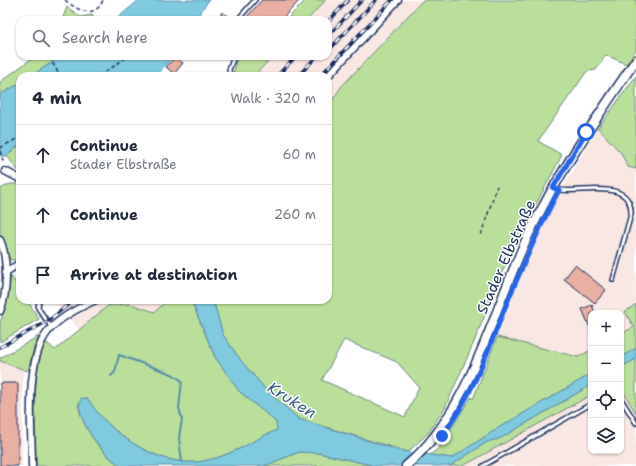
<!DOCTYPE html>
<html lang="en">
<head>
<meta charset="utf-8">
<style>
  :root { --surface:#fff; --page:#f2f2f3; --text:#1f2937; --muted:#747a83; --line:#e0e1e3 }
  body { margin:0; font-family:"Shantell Sans",sans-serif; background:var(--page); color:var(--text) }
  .controls { position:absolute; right:12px; bottom:12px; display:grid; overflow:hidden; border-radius:8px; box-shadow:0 1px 3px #0004 }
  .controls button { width:36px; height:36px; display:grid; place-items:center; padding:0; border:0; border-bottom:1px solid var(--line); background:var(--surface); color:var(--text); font:20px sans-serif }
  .stop { position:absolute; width:12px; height:12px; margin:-9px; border:3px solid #2563eb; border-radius:50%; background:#fff }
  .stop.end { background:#2563eb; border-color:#fff; box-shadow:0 1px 4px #0008 }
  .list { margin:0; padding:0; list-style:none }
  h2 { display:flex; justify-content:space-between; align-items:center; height:52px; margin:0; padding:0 16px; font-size:17px }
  h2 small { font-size:13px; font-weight:400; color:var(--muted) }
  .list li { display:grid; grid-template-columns:26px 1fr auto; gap:12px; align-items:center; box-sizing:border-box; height:60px; padding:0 16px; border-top:1px solid var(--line) }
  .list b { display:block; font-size:15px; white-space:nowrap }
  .list p { margin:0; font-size:13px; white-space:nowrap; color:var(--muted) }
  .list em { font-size:13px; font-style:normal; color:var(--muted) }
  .icon { flex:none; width:22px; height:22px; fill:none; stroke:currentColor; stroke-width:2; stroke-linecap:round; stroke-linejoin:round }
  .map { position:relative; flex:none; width:636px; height:466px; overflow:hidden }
  .search { position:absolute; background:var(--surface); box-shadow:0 1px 3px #0004; left:16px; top:16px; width:316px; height:44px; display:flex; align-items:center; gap:10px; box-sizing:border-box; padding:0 14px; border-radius:12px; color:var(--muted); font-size:15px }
  .panel { position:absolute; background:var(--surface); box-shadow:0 1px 3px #0004; left:16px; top:72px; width:316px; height:232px; border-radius:12px }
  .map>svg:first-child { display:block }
  .built { fill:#f8e7e3 }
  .green { fill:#badf9a; stroke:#6a877c; fill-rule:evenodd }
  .water { fill:#7fcadf; stroke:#578cab }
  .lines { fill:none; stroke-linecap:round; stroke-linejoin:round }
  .stream { stroke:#578cab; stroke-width:2 }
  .building { fill:#e8afa2; stroke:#1b2f5e }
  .lane-casing { stroke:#1b2f5e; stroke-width:6 }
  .street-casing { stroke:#1b2f5e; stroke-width:9 }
  .secondary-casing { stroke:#1b2f5e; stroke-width:11 }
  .path { stroke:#1b2f5e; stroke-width:1.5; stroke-dasharray:4 3; stroke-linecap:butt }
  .lane { stroke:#fff; stroke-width:3 }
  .street { stroke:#fff; stroke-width:6 }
  .secondary { stroke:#fff; stroke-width:8 }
  .rail-casing { stroke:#1b2f5e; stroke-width:3.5 }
  .rail { stroke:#fff; stroke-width:2; stroke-dasharray:6; stroke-linecap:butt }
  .route { stroke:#2563eb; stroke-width:5 }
  .labels { text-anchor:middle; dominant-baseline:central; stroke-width:3; stroke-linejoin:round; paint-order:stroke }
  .street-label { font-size:15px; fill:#1b2f5e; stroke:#fff }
  .water-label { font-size:16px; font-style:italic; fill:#395e85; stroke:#fff }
</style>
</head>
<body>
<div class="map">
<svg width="636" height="466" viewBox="0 0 636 466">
  <rect width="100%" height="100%" fill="#fff"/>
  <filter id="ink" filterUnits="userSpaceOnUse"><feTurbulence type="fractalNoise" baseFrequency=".025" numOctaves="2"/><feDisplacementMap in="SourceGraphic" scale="8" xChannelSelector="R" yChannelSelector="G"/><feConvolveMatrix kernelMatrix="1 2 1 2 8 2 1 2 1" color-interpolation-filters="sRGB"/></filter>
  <g filter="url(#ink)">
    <g class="built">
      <path d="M326,0H423L341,87L328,107V76H254L273,56H328V20H307Z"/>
      <path d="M598,128L621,153L628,167L636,169V304L625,312L634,327L621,334V313H591V350L578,357L497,337L533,245L556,199Z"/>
      <path d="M54,300H167L155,312L130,304L109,305L80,331Z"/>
      <path d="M0,361L23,369L22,466H0Z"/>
      <path d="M621,388L636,413V466H463L591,395V451H621Z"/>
    </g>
    <g class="green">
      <path d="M306,0H326L307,20H286Z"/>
      <path d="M423,0H636V50L626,64L606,55L596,70L587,71L538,141L562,155L509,255L474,342L445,408L428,433L408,452L299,419L267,391L242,362L223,335L213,300H328V107L341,87ZM344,340L397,362L419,387L405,417L322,380Z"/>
      <path d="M67,7L81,17L92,15L95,20H62Z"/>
      <path d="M35,56H62L31,76H20V83L0,95V82Z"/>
      <path d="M246,56H273L254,76H233L236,61Z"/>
      <path d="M636,76V169L628,167L621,153L598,128Z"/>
      <path d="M20,144V173L7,156Z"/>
      <path d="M10,184H18L20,187V258L18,260H10L0,234V189Z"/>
      <path d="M11,276L20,289V300H27L39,319L0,342V322L5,309Z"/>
      <path d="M167,300H191L215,357L239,391L276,422L277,430C261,436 246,447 230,453C220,457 208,461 197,462C158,466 107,432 88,399L78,404C82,427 101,454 121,466H36C36,431 30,371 46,342L55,350L109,305L130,304L155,312Z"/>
      <path d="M636,304V348L621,357V334L634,327L625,312Z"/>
      <path d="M39,336L34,347L28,371L0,361V358Z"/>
      <path d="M497,337L578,357L591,350V374L500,427L452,458L430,455L439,448L471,397L473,399Z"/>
      <path d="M636,359V413L621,388V367Z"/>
      <path d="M591,385V395L463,466H450L487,442L501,438Z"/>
      <path d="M299,452L319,453L375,466H264Z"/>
    </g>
    <g class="water">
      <path d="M139,0H209L195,20H115Z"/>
      <path d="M62,56H173L156,76H31Z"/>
      <path d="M20,83V144L7,156H0V95Z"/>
      <path d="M191,300H213L223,335L242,362L267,391L299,419L401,451L452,458L500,427L591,374V385L501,438L487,442L450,466H375L319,453L299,452L264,466H121C104,456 73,418 81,398L88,399C107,432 157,466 197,462C207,461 220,457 230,453C246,447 260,436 277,430L276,422L239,391L215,357Z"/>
      <path d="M636,348V359L621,367V357Z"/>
    </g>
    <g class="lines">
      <path class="stream" d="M111,376L115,372L119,355L172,374L182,381L179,408L182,419L179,438L182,462"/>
    </g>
    <g class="building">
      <path d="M262,0H300L281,20H244Z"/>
      <path d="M222,12L235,20H218Z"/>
      <path d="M175,57L183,63L174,74L166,67Z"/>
      <path d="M575,265L606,290L595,303L564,279Z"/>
      <path d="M592,305L595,313H591V330L582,309Z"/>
      <path d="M3,383H18V466H0V384Z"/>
    </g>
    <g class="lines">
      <g class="lane-casing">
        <g id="lane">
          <path d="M241,20L240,17L255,0"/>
          <path d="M230,76L229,70L234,56"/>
          <path d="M555,189C576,196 632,175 631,214L613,280"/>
          <path d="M39,300L38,308L51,327"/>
          <path d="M621,399L636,423"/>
          <path d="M483,466L591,404"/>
        </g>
      </g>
      <g class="street-casing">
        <g id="street">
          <path d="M328,76L398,0"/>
          <path d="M5,171L20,179"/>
          <path d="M0,240C8,258 8,293 0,311"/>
          <path d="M6,272L20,263"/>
          <path d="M32,466C32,428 23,355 52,327C64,315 80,307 96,300"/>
        </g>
      </g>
      <g class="secondary-casing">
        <path id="secondary" d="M406,466C471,411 492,313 527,238C557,175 597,117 636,60"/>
      </g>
      <g class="path">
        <path d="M65,0C77,10 95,20 103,0"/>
        <path d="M49,57L59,74"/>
        <path d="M100,76L128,56"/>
        <path d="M149,76V75"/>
        <path d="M0,148L20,137"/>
        <path d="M0,151L4,164"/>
        <path d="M481,235L497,186"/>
      </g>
      <use href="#lane" class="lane"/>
      <use href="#street" class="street"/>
      <use href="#secondary" class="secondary"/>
      <g class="rail-casing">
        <g id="rail">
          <path d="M328,22L348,0"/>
          <path d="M328,36L362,0"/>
          <path d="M328,51L376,0"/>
          <path d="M277,76L296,56"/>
          <path d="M298,76L317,56"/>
          <path d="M320,76L392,0"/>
          <path d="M0,347L48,321L74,300"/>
        </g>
      </g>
      <use href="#rail" class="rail"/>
    </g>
  </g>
  <g class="lines" filter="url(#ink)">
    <path class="route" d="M442,436C471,398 487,354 504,310C521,269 538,229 559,190L553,188L586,132"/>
  </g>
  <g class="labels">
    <g class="street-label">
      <text transform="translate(506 257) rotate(-66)">Stader Elbstraße</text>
    </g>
    <g class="water-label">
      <text transform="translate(292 400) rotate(32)">Kruken</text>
    </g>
  </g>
</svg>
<div class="controls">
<button>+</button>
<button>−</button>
<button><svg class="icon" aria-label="locate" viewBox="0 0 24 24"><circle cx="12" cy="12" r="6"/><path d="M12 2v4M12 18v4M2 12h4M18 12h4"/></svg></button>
<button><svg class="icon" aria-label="layers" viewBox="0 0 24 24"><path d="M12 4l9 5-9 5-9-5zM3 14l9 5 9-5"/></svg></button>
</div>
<div class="stop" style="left:586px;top:132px"></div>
<div class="stop end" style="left:442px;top:436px"></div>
<div class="search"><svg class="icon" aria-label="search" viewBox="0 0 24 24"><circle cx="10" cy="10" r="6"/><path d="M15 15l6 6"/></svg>Search here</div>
<section class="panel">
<h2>4 min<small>Walk · 320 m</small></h2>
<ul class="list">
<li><svg class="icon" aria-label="ahead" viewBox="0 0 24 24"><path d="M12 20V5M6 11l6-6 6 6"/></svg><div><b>Continue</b><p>Stader Elbstraße</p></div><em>60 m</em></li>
<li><svg class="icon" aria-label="ahead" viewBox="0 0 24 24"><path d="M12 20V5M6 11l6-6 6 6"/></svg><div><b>Continue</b></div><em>260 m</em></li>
<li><svg class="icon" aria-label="arrive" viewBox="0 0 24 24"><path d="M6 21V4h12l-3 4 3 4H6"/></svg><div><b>Arrive at destination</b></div></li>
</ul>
</section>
</div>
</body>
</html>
